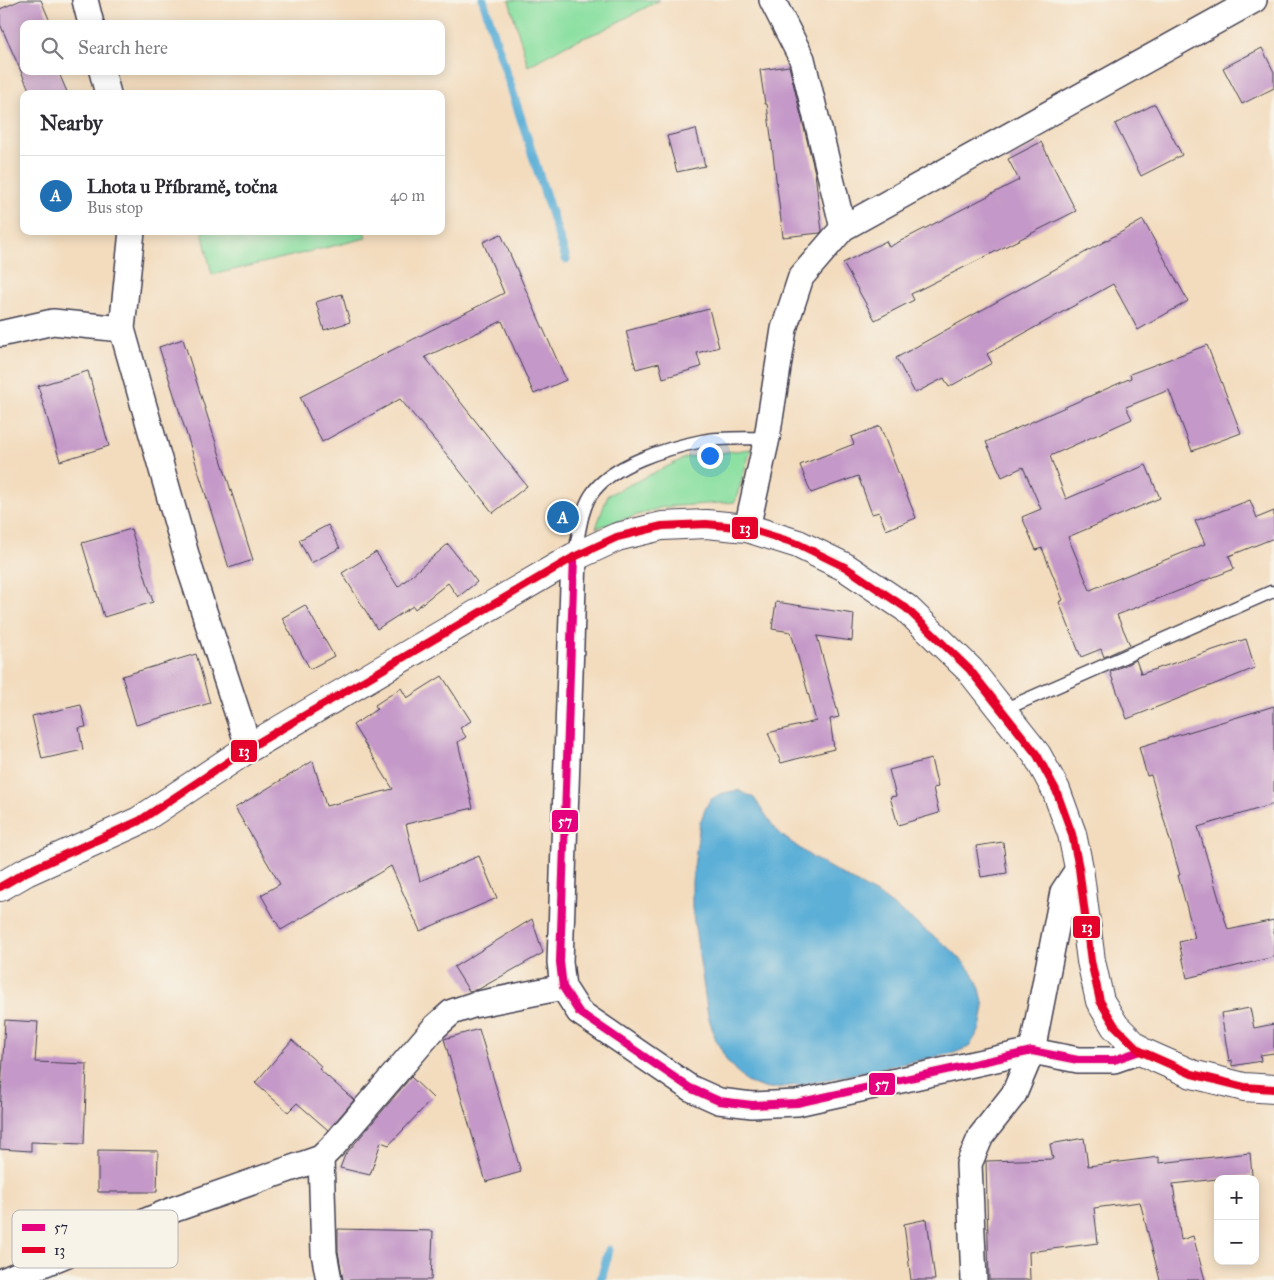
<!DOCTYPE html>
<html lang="en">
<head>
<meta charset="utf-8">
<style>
  :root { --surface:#fff; --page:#f2f2f3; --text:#2b2b33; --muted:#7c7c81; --line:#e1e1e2; --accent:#1f6fb2 }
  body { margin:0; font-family:"IM FELL Great Primer",serif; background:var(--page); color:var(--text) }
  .controls { position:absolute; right:15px; bottom:15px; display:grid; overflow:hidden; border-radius:10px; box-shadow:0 2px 12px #0003 }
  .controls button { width:45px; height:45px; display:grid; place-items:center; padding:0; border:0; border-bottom:1px solid var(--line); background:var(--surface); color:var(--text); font:25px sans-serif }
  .you { position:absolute; left:709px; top:455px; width:18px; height:18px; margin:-12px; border:4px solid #fff; border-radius:50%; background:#1a73e8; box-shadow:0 0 0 8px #1a73e833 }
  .badge { display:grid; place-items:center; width:32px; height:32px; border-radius:50%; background:var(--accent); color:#fff; font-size:16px; font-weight:700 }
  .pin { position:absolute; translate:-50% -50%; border:2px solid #fff; box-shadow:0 1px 5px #0006 }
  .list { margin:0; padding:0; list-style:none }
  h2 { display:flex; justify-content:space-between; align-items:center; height:65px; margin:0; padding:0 20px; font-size:21px }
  h2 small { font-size:16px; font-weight:400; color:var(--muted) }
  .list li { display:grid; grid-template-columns:32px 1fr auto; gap:15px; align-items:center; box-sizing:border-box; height:80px; padding:0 20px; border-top:1px solid var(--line) }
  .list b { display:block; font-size:19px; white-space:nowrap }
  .list p { margin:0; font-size:16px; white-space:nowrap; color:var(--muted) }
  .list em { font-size:16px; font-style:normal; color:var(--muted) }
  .icon { flex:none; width:28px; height:28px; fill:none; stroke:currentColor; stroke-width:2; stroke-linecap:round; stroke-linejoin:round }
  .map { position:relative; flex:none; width:1274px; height:1280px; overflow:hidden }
  .search { position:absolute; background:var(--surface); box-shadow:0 2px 12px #0003; left:20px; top:20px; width:425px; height:55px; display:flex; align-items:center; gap:12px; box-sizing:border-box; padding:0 18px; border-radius:10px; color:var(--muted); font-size:19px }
  .panel { position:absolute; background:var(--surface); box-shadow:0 2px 12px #0003; left:20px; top:90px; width:425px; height:145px; border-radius:10px }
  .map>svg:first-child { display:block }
  .green { fill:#8ce0a2; stroke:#57816e }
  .water { fill:#5bafd7; stroke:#3e6889 }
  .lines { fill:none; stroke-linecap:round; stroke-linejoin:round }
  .stream { stroke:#5bafd7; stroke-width:9 }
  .building { fill:#c498c8 }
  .service-casing { stroke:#413e4f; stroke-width:15 }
  .minor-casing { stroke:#413e4f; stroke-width:28 }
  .tertiary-casing { stroke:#413e4f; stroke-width:30 }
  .service { stroke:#fff; stroke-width:12 }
  .minor { stroke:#fff; stroke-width:25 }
  .tertiary { stroke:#fff; stroke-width:28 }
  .bus-1-casing { stroke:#f7f3e8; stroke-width:11 }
  .bus-2-casing { stroke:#f7f3e8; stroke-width:11 }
  .bus-1 { stroke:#e5007d; stroke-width:8 }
  .bus-2 { stroke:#e4002b; stroke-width:8 }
  .key { fill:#f7f3e8; stroke:#b7b4b4; stroke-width:1 }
  .key-label { font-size:14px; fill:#22223b }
  .line-badge { stroke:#f7f3e8; stroke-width:2 }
  .badge-label { font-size:14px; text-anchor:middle; font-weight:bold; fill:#fff }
</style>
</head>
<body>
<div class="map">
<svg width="1274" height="1280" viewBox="0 0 1274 1280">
  <rect width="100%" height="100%" fill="#f7f3e8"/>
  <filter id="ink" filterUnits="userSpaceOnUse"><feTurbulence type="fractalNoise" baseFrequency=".02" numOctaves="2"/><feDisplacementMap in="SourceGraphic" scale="10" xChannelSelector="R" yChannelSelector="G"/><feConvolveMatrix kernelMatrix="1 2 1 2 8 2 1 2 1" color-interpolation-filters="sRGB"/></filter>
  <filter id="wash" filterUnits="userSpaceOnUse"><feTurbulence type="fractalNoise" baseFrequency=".0096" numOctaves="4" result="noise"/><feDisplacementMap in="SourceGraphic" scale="20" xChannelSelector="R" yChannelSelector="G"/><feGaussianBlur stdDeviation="1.12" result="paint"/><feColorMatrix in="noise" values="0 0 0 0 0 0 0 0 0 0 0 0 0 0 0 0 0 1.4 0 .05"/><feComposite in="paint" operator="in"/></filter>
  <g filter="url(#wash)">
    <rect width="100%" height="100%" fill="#f3dcbe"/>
    <g class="green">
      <path d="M509,0H660L601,31L568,44L528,66Z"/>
      <path d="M202,231H364L366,238L212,275Z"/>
      <path d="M751,449L735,502L663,507L596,528L608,495L687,457Z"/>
    </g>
    <path class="water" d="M738,790L754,798L774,827L784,837L813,858L880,896L953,951L966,965L975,977L980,989L984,1006L980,1029L969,1047L954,1053L806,1084L767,1089L746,1082L727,1061L715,1038L708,1015L692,908V881L700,823L706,807L710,800L720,794Z"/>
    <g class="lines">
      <g class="stream">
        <path d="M483,0L566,259"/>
        <path d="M601,1280L609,1250"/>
      </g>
    </g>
    <g id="blocks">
      <g class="building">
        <path d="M21,0H41L51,24H24V71H58L68,94H31L0,24V9Z"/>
        <path d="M1262,48L1274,72V88L1242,104L1223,68Z"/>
        <path d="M789,66L815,173L822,231L820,233L783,237L767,104H765L760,70Z"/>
        <path d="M1155,104L1182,155L1141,176L1115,124Z"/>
        <path d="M696,129L705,166L677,172L667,136Z"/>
        <path d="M1041,142L1076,211L911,294L914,300L875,320L843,263L886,241L889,247L1019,180L1008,159Z"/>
        <path d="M1143,220L1188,301L1138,330L1113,284L987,354L992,363L949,387L944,378L915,393L896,358Z"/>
        <path d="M501,234L566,380L534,394L502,321L425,357L527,486L493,513L448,456L400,399L322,442L300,397L504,293L483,242Z"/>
        <path d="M342,294L350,322L324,330L316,302Z"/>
        <path d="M709,309L719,347L697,353L701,367L663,378L659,363L636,369L626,331Z"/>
        <path d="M183,339L253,560L229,568L159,347Z"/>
        <path d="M1207,345L1241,433L1192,451L1169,390L1126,407L1132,419L1050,456L1066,499L1146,465L1160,498L1068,537L1090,590L1205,544L1195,521L1250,500L1257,518L1274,511V538L1229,556L1234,569L1117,615L1130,645L1104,657L1101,649L1081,657L1059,602L1063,600L1042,548L1036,550L1022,517L1041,509L1023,467L1002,477L986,442L1131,378L1130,374Z"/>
        <path d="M88,371L109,446L60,461L38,386Z"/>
        <path d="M880,426L916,518L886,530L879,512L872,514L858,476L811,493L800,465L854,444L851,437Z"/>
        <path d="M328,525L340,548L311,563L299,540Z"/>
        <path d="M131,529L153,602L104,617L82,543Z"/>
        <path d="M448,544L477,582L458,597L448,583L415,609L413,606L377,629L342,573L376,552L398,587Z"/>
        <path d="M776,602L854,614L852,641L817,636L839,717L830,719L834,749L781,763L768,733L816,721L791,632L772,629Z"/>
        <path d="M305,605L334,656L310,669L282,618Z"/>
        <path d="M1246,639L1255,668L1127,719L1110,672L1136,660L1141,674Z"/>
        <path d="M196,654L210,703L136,725L122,676Z"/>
        <path d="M442,676L471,721L460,728L466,737L458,742L473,808L406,824L420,881L479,856L497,898L420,931L391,866L281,930L261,895L280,884L235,808L313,761L326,806L393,789L353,725L377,709L375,705L401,688L407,698Z"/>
        <path d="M81,705L86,727L79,728L83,750L42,759L32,716Z"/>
        <path d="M1274,706V804L1198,827L1228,930L1274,920V957L1187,978L1179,942L1195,938L1178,875H1180L1151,775L1147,776L1139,747Z"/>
        <path d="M931,759L938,787L933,788L939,813L898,825L890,797L896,796L889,770Z"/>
        <path d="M1003,842L1007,873L981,877L976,846Z"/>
        <path d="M532,919L543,953L479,989L469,991L454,967Z"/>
        <path d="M1250,1008L1254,1028L1274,1024V1053L1260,1055L1261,1061L1232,1066V1060L1229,1061L1221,1013Z"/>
        <path d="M5,1020L38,1022L35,1062L87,1064L84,1144L31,1142V1151L0,1149V1114Z"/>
        <path d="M479,1029L521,1172L486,1182L444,1039Z"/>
        <path d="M292,1040L321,1066L319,1069L354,1100L328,1130L297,1103L288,1112L255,1083Z"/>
        <path d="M411,1077L433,1098L389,1145L381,1142L370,1175L340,1168L345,1155Z"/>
        <path d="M1084,1138L1088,1166L1159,1157V1163L1250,1153L1252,1175L1173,1184L1181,1240L1193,1236L1205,1280H1160L1140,1202L1094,1208L1098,1243L1029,1252L1030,1280H989L986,1161L1053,1159L1050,1144Z"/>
        <path d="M98,1150L158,1151L157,1192H98Z"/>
        <path d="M927,1219L935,1280H911L904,1224Z"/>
        <path d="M338,1229L433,1231L431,1280H343L338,1251Z"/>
      </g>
    </g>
  </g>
  <g filter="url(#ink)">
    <use href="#blocks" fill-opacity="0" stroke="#413e4f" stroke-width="1"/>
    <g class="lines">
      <g class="service-casing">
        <g id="service">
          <path d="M574,557C579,537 580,512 591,495C611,464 668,448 702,441C722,437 746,439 767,438"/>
          <path d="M1003,710L1271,592"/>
        </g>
      </g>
      <g class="minor-casing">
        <g id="minor">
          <path d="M85,0L91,24"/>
          <path d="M772,0L802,59L843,228"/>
          <path d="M102,71L108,94"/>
          <path d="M132,231L122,329L191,572L249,748"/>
          <path d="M0,334L53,322L122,329"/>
          <path d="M747,528L767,438L784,329L801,277L843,228L1254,0"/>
          <path d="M574,557L560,962L563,987L579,1012L690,1088L719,1101L752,1105L797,1103L1032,1051L1078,1060H1114L1140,1051"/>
          <path d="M321,1158L324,1253L329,1280"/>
          <path d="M5,1280L175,1209L321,1158L333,1146L435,1027L452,1012L473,1005L563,987"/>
          <path d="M974,1280L969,1164L981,1136L1014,1094L1032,1051L1063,892L1079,868"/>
        </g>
      </g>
      <g class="tertiary-casing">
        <path id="tertiary" d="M0,887L26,872L139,821L249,748L574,557L617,537L662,526L706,524L747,528L798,544L845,567L906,608L970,670L1037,755L1056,790L1072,834L1079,868L1091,961L1100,1001L1115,1026L1140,1051L1192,1074L1244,1087L1274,1089"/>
      </g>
      <use href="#service" class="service"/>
      <use href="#minor" class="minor"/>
      <use href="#tertiary" class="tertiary"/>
      <g class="bus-1-casing">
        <path id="bus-1" d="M574,557L560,962L563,987L579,1012L690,1088L719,1101L752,1105L797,1103L1032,1051L1078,1060H1114L1140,1051"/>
      </g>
      <g class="bus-2-casing">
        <path id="bus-2" d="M0,887L26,872L139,821L249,748L574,557L617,537L662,526L706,524L747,528L798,544L845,567L906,608L970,670L1037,755L1056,790L1072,834L1079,868L1091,961L1100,1001L1115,1026L1140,1051L1192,1074L1244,1087L1274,1089"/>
      </g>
      <use href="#bus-1" class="bus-1"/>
      <use href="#bus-2" class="bus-2"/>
    </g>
  </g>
  <rect x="12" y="1210" width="166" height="58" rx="8" class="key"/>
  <rect x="22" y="1224" width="23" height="7" fill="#e5007d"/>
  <rect x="22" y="1247" width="23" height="6" fill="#e4002b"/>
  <g class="key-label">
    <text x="54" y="1232">57</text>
    <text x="54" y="1255">13</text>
  </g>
  <g class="line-badge">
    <rect x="731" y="516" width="28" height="24" rx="5" fill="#e4002b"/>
    <rect x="230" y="739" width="28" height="24" rx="5" fill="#e4002b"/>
    <rect x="551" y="809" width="28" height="24" rx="5" fill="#e5007d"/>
    <rect x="1072" y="915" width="29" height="24" rx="5" fill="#e4002b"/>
    <rect x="868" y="1072" width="28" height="24" rx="5" fill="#e5007d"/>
  </g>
  <g class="badge-label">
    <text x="745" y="533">13</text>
    <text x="244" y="756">13</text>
    <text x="565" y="826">57</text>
    <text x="1087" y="932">13</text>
    <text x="882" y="1089">57</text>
  </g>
</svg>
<div class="controls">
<button>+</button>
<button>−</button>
</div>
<div class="you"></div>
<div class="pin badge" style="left:563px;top:517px">A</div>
<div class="search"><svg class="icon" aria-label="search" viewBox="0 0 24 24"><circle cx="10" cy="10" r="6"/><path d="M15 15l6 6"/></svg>Search here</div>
<section class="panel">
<h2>Nearby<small></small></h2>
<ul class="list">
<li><span class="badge">A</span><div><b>Lhota u Příbramě, točna</b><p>Bus stop</p></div><em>40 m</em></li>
</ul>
</section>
</div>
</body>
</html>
